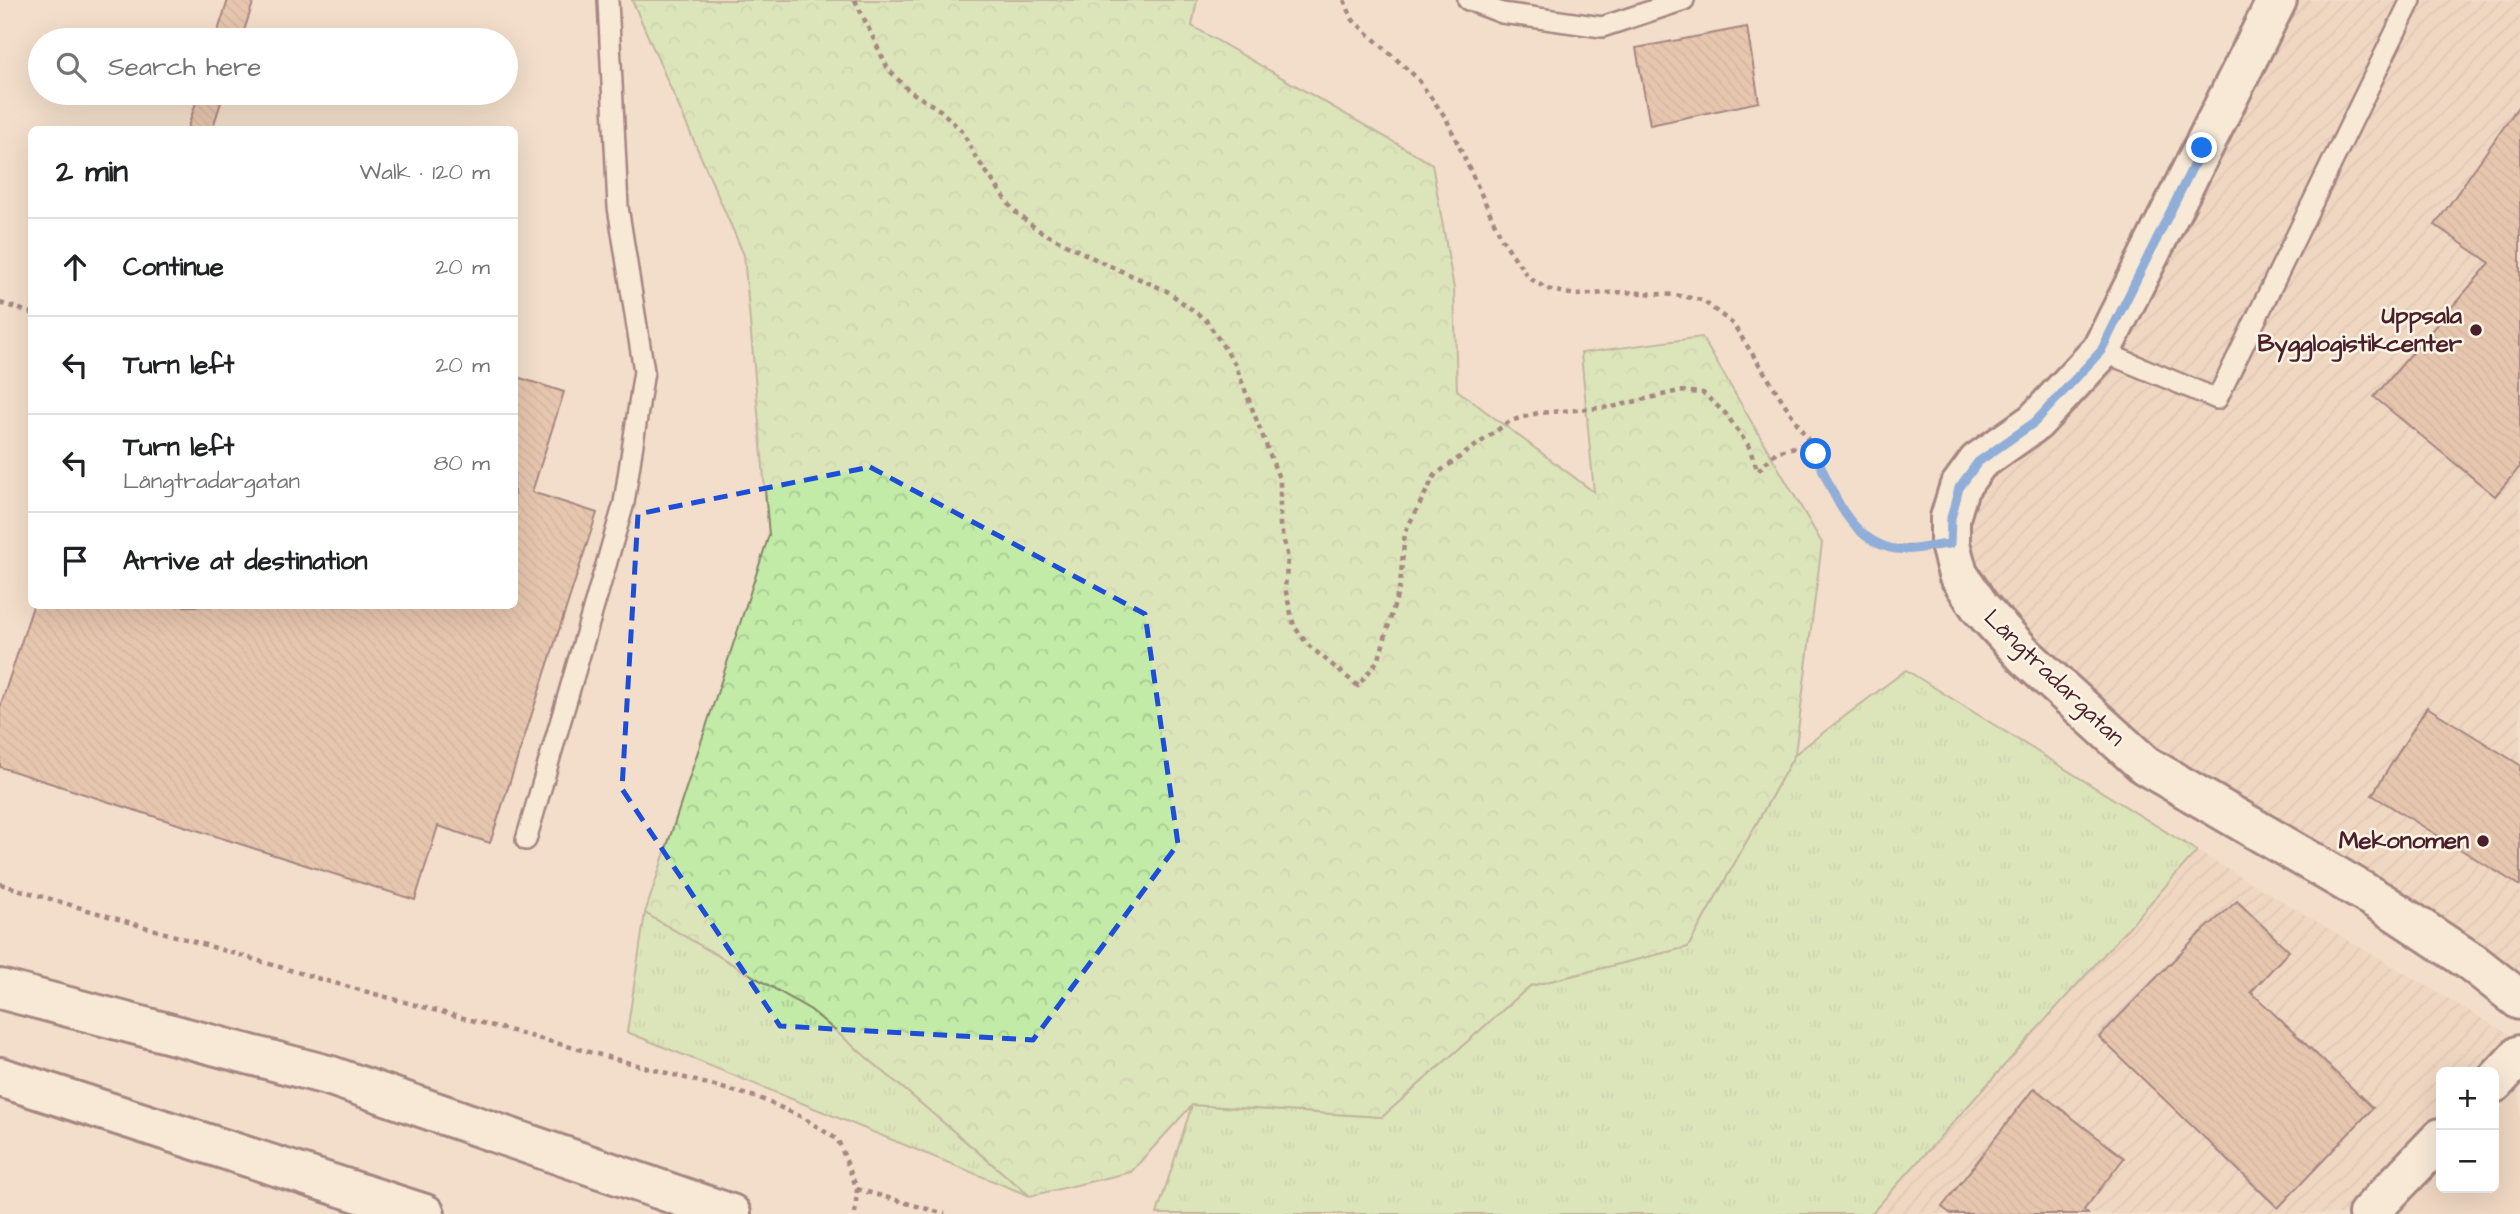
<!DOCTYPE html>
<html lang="en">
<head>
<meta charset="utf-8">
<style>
  :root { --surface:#fff; --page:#f6f6f6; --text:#202124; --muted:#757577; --line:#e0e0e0 }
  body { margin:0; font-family:"Architects Daughter",sans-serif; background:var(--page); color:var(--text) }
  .controls { position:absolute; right:21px; bottom:21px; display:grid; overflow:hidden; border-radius:10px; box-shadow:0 7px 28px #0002 }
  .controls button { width:63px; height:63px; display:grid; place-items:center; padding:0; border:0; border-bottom:2px solid var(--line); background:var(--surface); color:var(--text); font:35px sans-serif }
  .stop { position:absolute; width:21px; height:21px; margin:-16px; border:5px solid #1a73e8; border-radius:50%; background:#fff }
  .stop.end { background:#1a73e8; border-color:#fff; box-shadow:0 2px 7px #0008 }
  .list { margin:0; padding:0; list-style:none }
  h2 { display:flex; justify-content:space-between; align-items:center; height:91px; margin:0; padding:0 28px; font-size:30px }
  h2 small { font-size:23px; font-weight:400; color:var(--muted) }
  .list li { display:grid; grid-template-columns:46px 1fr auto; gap:21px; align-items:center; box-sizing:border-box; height:98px; padding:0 28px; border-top:2px solid var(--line) }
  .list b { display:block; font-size:26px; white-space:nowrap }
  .list p { margin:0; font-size:23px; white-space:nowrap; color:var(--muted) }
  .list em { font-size:23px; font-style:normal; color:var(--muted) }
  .icon { flex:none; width:38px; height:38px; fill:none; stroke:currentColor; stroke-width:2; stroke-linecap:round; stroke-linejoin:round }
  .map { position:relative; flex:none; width:2520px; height:1214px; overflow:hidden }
  .search { position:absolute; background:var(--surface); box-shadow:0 7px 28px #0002; left:28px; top:28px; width:490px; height:77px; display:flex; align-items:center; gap:18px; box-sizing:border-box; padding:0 24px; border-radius:38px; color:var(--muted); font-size:26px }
  .panel { position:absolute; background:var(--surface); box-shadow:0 7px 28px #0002; left:28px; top:126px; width:490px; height:483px; border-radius:10px }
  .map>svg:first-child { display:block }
  .built { fill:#ebceb8 }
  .industrial { fill:url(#industrial-furrows) }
  .grass { fill:url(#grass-tufts); stroke:#868569; stroke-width:2 }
  .forest { fill:url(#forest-crowns); stroke:#868569; stroke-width:2 }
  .building { fill:url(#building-back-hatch); stroke:#4a1f2b; stroke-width:2 }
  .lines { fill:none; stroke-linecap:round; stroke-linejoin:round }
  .lane-casing { stroke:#4a1f2b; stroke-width:24 }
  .street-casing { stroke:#4a1f2b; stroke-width:44 }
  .highway-casing { stroke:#4a1f2b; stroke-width:44 }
  .path { stroke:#4a1f2b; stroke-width:4.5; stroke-dasharray:5 5; stroke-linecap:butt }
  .lane { stroke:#fcf5e5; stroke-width:19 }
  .street { stroke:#fcf5e5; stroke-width:38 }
  .highway { stroke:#fcf5e5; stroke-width:38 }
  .route { stroke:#1a73e8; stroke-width:9 }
  .marked { fill:none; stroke:#1d4ed8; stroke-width:5; stroke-dasharray:14 9; stroke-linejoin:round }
  .poi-dot { fill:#4a1f2b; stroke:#fcf5e5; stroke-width:2.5 }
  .labels { text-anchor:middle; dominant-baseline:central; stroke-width:5; stroke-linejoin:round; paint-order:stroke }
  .poi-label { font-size:24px; font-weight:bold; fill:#4a1f2b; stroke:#fcf5e5; text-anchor:end }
  .street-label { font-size:24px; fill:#4a1f2b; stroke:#fcf5e5 }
</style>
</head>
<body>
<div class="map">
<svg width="2520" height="1214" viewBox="0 0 2520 1214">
  <defs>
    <pattern id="industrial-furrows" width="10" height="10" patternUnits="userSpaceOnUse" patternTransform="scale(1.75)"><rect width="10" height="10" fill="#ebceb8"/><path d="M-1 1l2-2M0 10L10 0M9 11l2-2" fill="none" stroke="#cbb09e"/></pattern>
    <pattern id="grass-tufts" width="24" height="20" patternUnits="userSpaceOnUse" patternTransform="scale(1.75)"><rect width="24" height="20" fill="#c1eba7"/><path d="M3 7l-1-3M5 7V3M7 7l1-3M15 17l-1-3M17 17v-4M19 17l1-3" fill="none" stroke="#a7c990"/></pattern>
    <pattern id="forest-crowns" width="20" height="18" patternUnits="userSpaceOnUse" patternTransform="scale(1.75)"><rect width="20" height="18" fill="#c1eba7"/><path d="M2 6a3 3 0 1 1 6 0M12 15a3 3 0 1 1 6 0" fill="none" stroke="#a7c990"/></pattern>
    <pattern id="building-back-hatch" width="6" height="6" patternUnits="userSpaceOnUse" patternTransform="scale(1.75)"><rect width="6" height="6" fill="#daa98d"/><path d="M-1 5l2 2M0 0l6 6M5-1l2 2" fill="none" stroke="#b38973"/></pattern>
  </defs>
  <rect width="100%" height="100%" fill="#f2decb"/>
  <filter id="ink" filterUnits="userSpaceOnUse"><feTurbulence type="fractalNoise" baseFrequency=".0143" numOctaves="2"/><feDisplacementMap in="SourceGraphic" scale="14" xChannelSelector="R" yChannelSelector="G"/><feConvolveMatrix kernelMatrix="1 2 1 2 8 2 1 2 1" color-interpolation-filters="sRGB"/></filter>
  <g filter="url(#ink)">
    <path class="built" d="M2520,1088V1214H2399L2441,1170V1188H2494V1115Z"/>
    <g class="industrial">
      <path d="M2267,0H2520V970L2383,904L2145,765L1980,607L1950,518L2101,350Z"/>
      <path d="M2197,851L2520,1041L2494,1072H2441V1138L2368,1214H1871Z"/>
    </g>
    <g class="grass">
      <path d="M1906,670L2197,851L1871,1214H1157L1192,1105L1382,1117L1530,986L1688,947L1795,754Z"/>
      <path d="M645,913L811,1010L1030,1196L627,1032Z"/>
    </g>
    <path class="forest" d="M632,0H1197L1192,26L1432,164L1454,289L1457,390L1594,492L1581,353L1702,337L1822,543L1795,754L1688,947L1530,986L1382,1117L1192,1105L1131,1172L1030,1196L811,1010L645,913L769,535L744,255Z"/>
    <g class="building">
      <path d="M228,0H254L241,40H215Z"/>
      <path d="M1747,27L1759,102L1650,125L1636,48Z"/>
      <path d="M199,93H224L212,130H187Z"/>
      <path d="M2520,104V467L2495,496L2374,397L2490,263L2435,225Z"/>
      <path d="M514,376L564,392L532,492L597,513L490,843L438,826L415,900L0,767V707L33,606H514Z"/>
      <path d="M2427,707L2520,765V886L2372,795Z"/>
      <path d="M2237,901L2289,951L2251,992L2373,1108L2278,1208L2099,1037L2195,938Z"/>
      <path d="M2034,1088L2124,1158L2084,1210L2088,1214H1951L1942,1207Z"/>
    </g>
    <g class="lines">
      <g class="lane-casing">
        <g id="lane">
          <path d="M1468,0L1502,13L1602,27L1684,0"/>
          <path d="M2101,351L2217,399L2411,0"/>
          <path d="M526,840L624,503L644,371L618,207L608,0"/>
        </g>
      </g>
      <g class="street-casing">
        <g id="street">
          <path d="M2277,0L2101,351L2035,422L1978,462L1959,488L1950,518V544L1958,574L1980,607L2025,656L2145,765L2384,904L2473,963L2520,1000"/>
          <path d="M2494,1083L2520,1055"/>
          <path d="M2368,1214L2441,1138"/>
        </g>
      </g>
      <g class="highway-casing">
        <g id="highway">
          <path d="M0,989L331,1076L731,1214"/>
          <path d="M0,1077L425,1214"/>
        </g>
      </g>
      <g class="path">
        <path d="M855,0L888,69L908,90L940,110L963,132L975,156L1014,211L1038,230L1103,263L1167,291L1206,320L1235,364L1280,481V525L1288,558L1285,588L1294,626L1308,645L1358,686L1379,659L1400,585L1405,532L1435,475L1510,421L1538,413L1612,407L1679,391L1703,393L1726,414L1748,445L1758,471L1776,452L1810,443"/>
        <path d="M1344,0L1353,20L1417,78L1446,118L1502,239L1528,277L1547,289L1575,295L1623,292L1675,295L1702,300L1733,324L1810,443L1845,513L1864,536L1892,549L1914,547"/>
        <path d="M0,303L32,313"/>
        <path d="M0,884L327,981L759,1098L802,1117L838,1140L857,1189L855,1214"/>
        <path d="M857,1189L945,1214"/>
      </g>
      <use href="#lane" class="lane"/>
      <use href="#street" class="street"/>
      <use href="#highway" class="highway"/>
    </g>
  </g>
  <g class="lines" filter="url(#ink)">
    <path class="route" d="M1816,454C1831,490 1848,537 1890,548C1907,553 1933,545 1950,544L1951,518L1959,488L1978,462L2035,422L2101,351L2202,148"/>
  </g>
  <path d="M0 0H2520V1214H0ZM870,467L1145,614L1178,844L1033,1040L780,1026L622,789L638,514Z" fill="#f2decb" fill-opacity=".55" fill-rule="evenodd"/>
  <path class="marked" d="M870,467L1145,614L1178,844L1033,1040L780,1026L622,789L638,514Z"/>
  <g class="poi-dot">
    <circle cx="2476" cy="330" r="7"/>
    <circle cx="2483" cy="841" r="7"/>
  </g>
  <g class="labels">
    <g class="poi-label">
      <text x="2462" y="316">Uppsala<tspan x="2462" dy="28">Bygglogistikcenter</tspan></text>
      <text x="2469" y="841">Mekonomen</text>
    </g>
    <g class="street-label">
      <text transform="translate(2054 678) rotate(44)">Långtradargatan</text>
    </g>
  </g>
</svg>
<div class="controls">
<button>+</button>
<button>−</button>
</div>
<div class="stop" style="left:1816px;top:454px"></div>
<div class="stop end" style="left:2202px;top:148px"></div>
<div class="search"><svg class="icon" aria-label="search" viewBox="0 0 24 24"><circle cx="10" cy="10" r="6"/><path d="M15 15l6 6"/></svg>Search here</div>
<section class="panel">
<h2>2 min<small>Walk · 120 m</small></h2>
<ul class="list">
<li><svg class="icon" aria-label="ahead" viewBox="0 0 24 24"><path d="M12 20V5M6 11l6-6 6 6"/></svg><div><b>Continue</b></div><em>20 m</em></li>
<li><svg class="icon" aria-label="left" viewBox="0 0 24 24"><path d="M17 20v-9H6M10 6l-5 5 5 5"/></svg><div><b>Turn left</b></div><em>20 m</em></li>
<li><svg class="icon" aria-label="left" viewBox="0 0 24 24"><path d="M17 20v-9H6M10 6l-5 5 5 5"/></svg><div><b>Turn left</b><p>Långtradargatan</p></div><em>80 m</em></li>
<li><svg class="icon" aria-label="arrive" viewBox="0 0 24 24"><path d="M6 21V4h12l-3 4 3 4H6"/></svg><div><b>Arrive at destination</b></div></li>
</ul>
</section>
</div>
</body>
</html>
